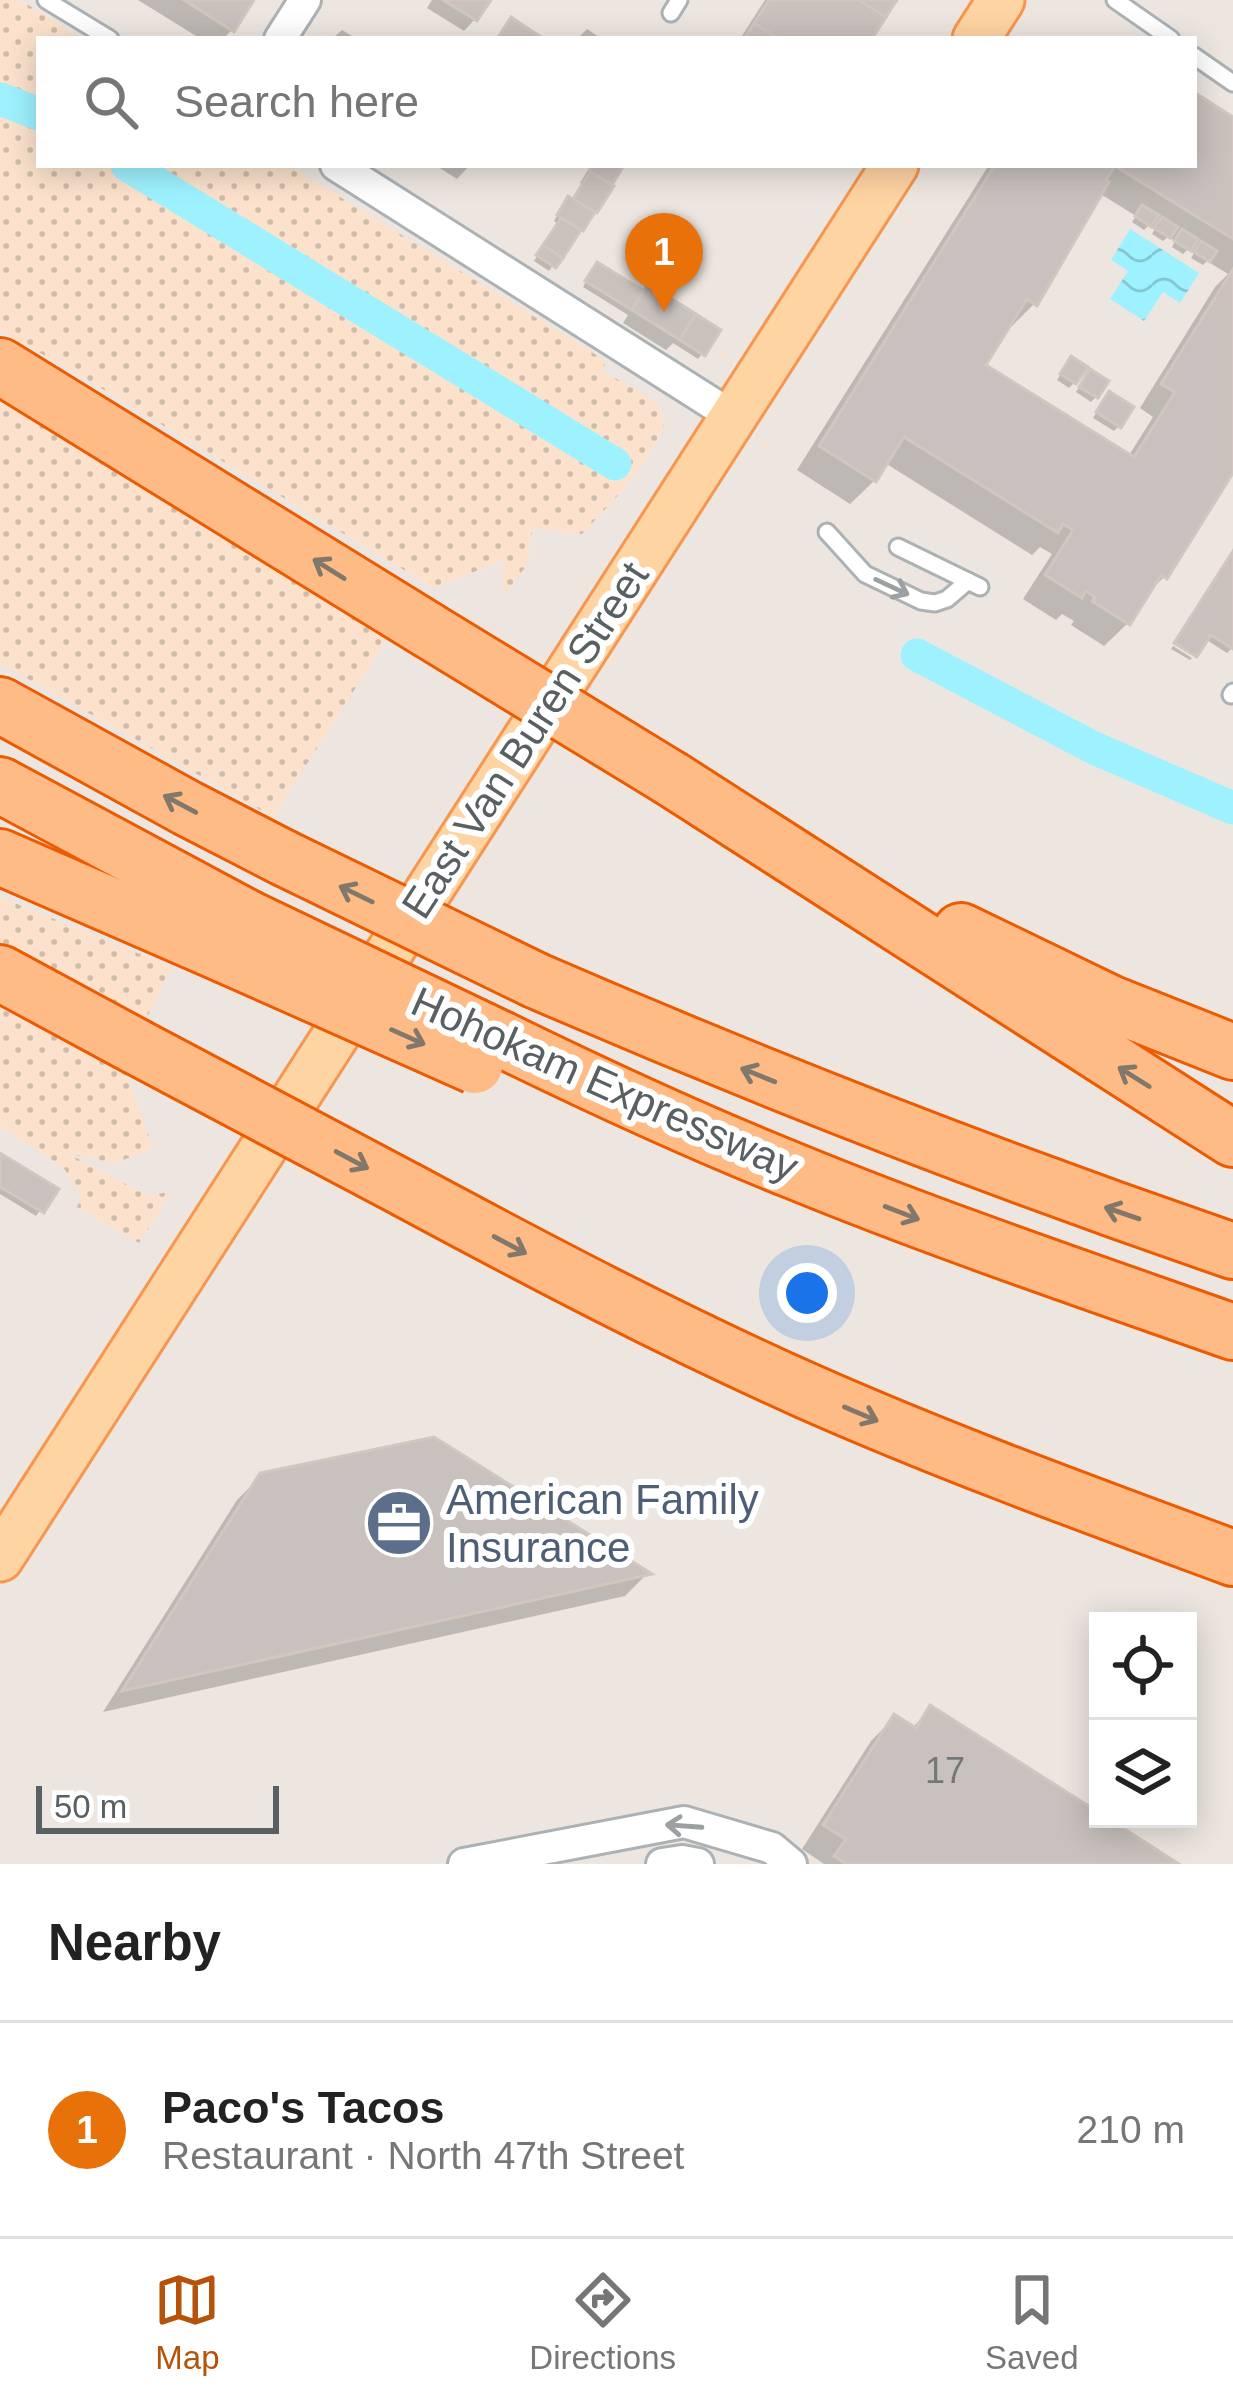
<!DOCTYPE html>
<html lang="en">
<head>
<meta charset="utf-8">
<style>
  :root { --surface:#fff; --page:#f6f6f6; --text:#222; --muted:#767676; --line:#e0e0e0; --accent:#b45309 }
  body { margin:0; font-family:Arial,sans-serif; background:var(--page); color:var(--text) }
  .controls { position:absolute; right:36px; bottom:36px; display:grid; overflow:hidden; border-radius:0px; box-shadow:0 6px 30px #0003 }
  .controls button { width:108px; height:108px; display:grid; place-items:center; padding:0; border:0; border-bottom:3px solid var(--line); background:var(--surface); color:var(--text); font:60px sans-serif }
  .scale { position:absolute; left:36px; bottom:30px; width:243px; box-sizing:border-box; padding-left:12px; border:6px solid #596062; border-top:0; font-size:33px; line-height:42px; white-space:nowrap; color:#596062; -webkit-text-stroke:9px #fff; paint-order:stroke }
  .you { position:absolute; left:807px; top:1293px; width:42px; height:42px; margin:-30px; border:9px solid #fff; border-radius:50%; background:#1a73e8; box-shadow:0 0 0 18px #1a73e833 }
  .badge { display:grid; place-items:center; width:78px; height:78px; border-radius:50%; background:var(--accent); color:#fff; font-size:39px; font-weight:700 }
  .pin { position:absolute; translate:-50% -99px; filter:drop-shadow(0 3px 6px #0008) }
  .pin::after { content:''; position:absolute; top:63px; width:42px; height:36px; background:inherit; clip-path:polygon(0 0,100% 0,50% 100%) }
  .list { margin:0; padding:0; list-style:none }
  h2 { display:flex; justify-content:space-between; align-items:center; height:156px; margin:0; padding:0 48px; font-size:51px }
  h2 small { font-size:39px; font-weight:400; color:var(--muted) }
  .list li { display:grid; grid-template-columns:78px 1fr auto; gap:36px; align-items:center; box-sizing:border-box; height:216px; padding:0 48px; border-top:3px solid var(--line) }
  .list b { display:block; font-size:45px; white-space:nowrap }
  .list p { margin:0; font-size:39px; white-space:nowrap; color:var(--muted) }
  .list em { font-size:39px; font-style:normal; color:var(--muted) }
  .icon { flex:none; width:66px; height:66px; fill:none; stroke:currentColor; stroke-width:2; stroke-linecap:round; stroke-linejoin:round }
  .map { position:relative; flex:none; width:1233px; height:1864px; overflow:hidden }
  .search { position:absolute; background:var(--surface); box-shadow:0 6px 30px #0003; left:36px; right:36px; top:36px; height:132px; display:flex; align-items:center; gap:30px; box-sizing:border-box; padding:0 42px; border-radius:0px; color:var(--muted); font-size:45px }
  .sheet { height:372px; background:var(--surface) }
  nav { display:flex; justify-content:space-around; align-items:center; box-sizing:border-box; height:168px; border-top:3px solid var(--line); background:var(--surface); font-size:33px; color:var(--muted) }
  nav a { display:grid; justify-items:center; gap:6px }
  nav .on { color:var(--accent) }
  .map>svg:first-child { display:block }
  .sand { fill:url(#sand-dots) }
  .water { fill:url(#water-waves) }
  .shadow { fill:#0003; fill-rule:evenodd }
  .lines { fill:none; stroke-linecap:round; stroke-linejoin:round }
  .canal { stroke:#9ef2ff; stroke-width:33 }
  .building { fill:#c8c1bd; stroke:#d2c6be; stroke-width:3 }
  .service-casing { stroke:#acb2b4; stroke-width:21 }
  .minor-casing { stroke:#acb2b4; stroke-width:36 }
  .primary-casing { stroke:#f8954e; stroke-width:51 }
  .motorway-casing { stroke:#ed5b00; stroke-width:60 }
  .service { stroke:#fff; stroke-width:15 }
  .minor { stroke:#fff; stroke-width:30 }
  .primary { stroke:#ffd4a3; stroke-width:45 }
  .motorway { stroke:#ffbb85; stroke-width:54 }
  .motorway-bridge-casing { stroke:#ed5b00; stroke-width:60; stroke-linecap:butt }
  .motorway-bridge { stroke:#ffbb85; stroke-width:54 }
  .oneway { stroke:#82776b }
  .oneway2 { stroke:#9ba0a1 }
  .labels { text-anchor:middle; dominant-baseline:central; stroke-width:12; stroke-linejoin:round; paint-order:stroke }
  .number-label { font-size:36px; fill:#757879 }
  .street-label { font-size:42px; fill:#596062; stroke:#fff }
  .service-label { font-size:42px; fill:#4e5e75; stroke:#fff; text-anchor:start }
</style>
</head>
<body>
<div class="map">
<svg width="1233" height="1864" viewBox="0 0 1233 1864">
  <defs>
    <pattern id="sand-dots" width="8" height="8" patternUnits="userSpaceOnUse" patternTransform="scale(3)"><rect width="8" height="8" fill="#fce2cc"/><path d="M2 2h.1M6 6h.1" fill="none" stroke="#cfbba9" stroke-width="1.8" stroke-linecap="round"/></pattern>
    <pattern id="water-waves" width="16" height="10" patternUnits="userSpaceOnUse" patternTransform="scale(3)"><rect width="16" height="10" fill="#9ef2ff"/><path d="M0 5q4-4 8 0t8 0" fill="none" stroke="#84c7d2"/></pattern>
  </defs>
  <rect width="100%" height="100%" fill="#ede6e0"/>
  <g class="sand">
    <path d="M0,0H20L83,39H39V165H288L606,361L602,370L660,405L664,429L644,463L621,492L582,534L533,528L526,566L503,597V560L434,588L64,366L0,331Z"/>
    <path d="M0,396L387,639L273,817L0,663Z"/>
    <path d="M0,897L172,967L140,1031L0,946Z"/>
    <path d="M0,998L122,1063L153,1148L116,1163L69,1154L146,1195L172,1192L139,1243L77,1207L82,1195L63,1167L0,1126Z"/>
  </g>
  <path class="water" d="M1130,229L1199,273L1180,303L1163,292L1144,321L1110,299L1128,271L1111,260Z"/>
  <g class="shadow">
    <path d="M138,0H251L232,30L223,39H201Z"/>
    <path d="M432,0H487L475,19L464,31L427,8Z"/>
    <path d="M765,0H894L869,39H740Z"/>
    <path d="M587,29L602,39H577Z"/>
    <path d="M342,30L357,39H332Z"/>
    <path d="M1194,96L1233,120V467L1164,577L1142,599L1128,623L1104,646L1071,625L1074,621L1062,614L1056,620L1023,599L1052,554L1040,547L1032,555L885,463L874,481L850,504L797,470L989,165H1194ZM1099,193L1136,216L1132,222L1144,230L1149,225L1155,229L1152,234L1163,241L1168,237L1175,241L1172,247L1183,254L1188,249L1194,253L1191,258L1203,265L1207,261L1228,274L1215,287L1140,408L1153,417L1128,457L982,366L1007,325L1011,327L1034,304Z"/>
    <path d="M435,165H470L457,179Z"/>
    <path d="M591,165H621L595,211L589,216L549,271L534,261L558,224L554,221L564,204L572,202L583,185L580,183Z"/>
    <path d="M593,270L702,354L698,359L673,343L666,350L623,323L628,315L583,287Z"/>
    <path d="M1067,365L1074,383L1069,388L1057,380Z"/>
    <path d="M1085,378L1096,397L1091,402L1076,392Z"/>
    <path d="M1104,400L1119,426L1114,431L1093,418Z"/>
    <path d="M1233,553V647L1227,653L1205,639Z"/>
    <path d="M1173,646L1192,658L1190,660L1171,649Z"/>
    <path d="M0,1156L54,1190L36,1216L0,1194Z"/>
    <path d="M261,1476L647,1574L625,1596L103,1712L237,1500Z"/>
    <path d="M931,1709L1098,1816V1819H1103L1174,1864H824L802,1849L871,1741L894,1718L911,1729Z"/>
  </g>
  <g class="lines">
    <g class="canal">
      <path d="M0,99L39,114"/>
      <path d="M127,165L615,464"/>
      <path d="M917,655L1094,748L1233,808"/>
    </g>
  </g>
  <g class="building">
    <path d="M184,0H254L234,32Z"/>
    <path d="M443,0H491L477,21Z"/>
    <path d="M769,0H859L886,17L872,39H779L754,23Z"/>
    <path d="M859,0H897L886,17Z"/>
    <path d="M511,17L544,39H497Z"/>
    <path d="M754,23L779,39H744Z"/>
    <path d="M1194,92L1233,117V239L1115,166L1106,180L1109,182L1037,306L1027,299L986,365L1134,457L1175,392L1161,384L1233,269V473L1167,579L1161,575L1130,625L1092,601L1095,597L1086,591L1082,598L1045,575L1073,530L1063,524L1058,533L904,437L876,482L819,446L995,165H1194Z"/>
    <path d="M593,165H624L612,185L589,171Z"/>
    <path d="M590,172L614,186L597,213L573,199Z"/>
    <path d="M568,196L595,212L583,231L557,215Z"/>
    <path d="M1142,205L1159,215L1151,227L1135,216Z"/>
    <path d="M1162,217L1178,227L1170,238L1154,228Z"/>
    <path d="M561,218L581,230L563,258L543,245Z"/>
    <path d="M1182,229L1198,239L1191,251L1174,241Z"/>
    <path d="M1201,241L1217,251L1210,262L1194,252Z"/>
    <path d="M543,245L563,258L556,268L536,255Z"/>
    <path d="M597,262L644,291L632,310L585,281Z"/>
    <path d="M648,284L696,314L680,340L632,310Z"/>
    <path d="M696,314L721,330L705,356L680,340Z"/>
    <path d="M1071,356L1088,367L1076,384L1060,374Z"/>
    <path d="M1090,369L1109,381L1098,398L1079,387Z"/>
    <path d="M1109,391L1134,407L1121,428L1096,412Z"/>
    <path d="M1233,551V649L1211,635L1197,657L1174,643Z"/>
    <path d="M0,1153L59,1189L44,1213L0,1187Z"/>
    <path d="M434,1437L652,1574L122,1691L260,1473Z"/>
    <path d="M930,1705L1098,1812V1819H1109L1179,1864H846L834,1856L846,1839L823,1825L894,1714L916,1728Z"/>
  </g>
  <g class="lines">
    <g class="service-casing">
      <g id="service">
        <path d="M46,0L110,39"/>
        <path d="M1115,0L1171,39"/>
        <path d="M671,13L679,0"/>
        <path d="M1194,56L1233,83"/>
        <path d="M827,532L865,574L921,601L935,603L947,599L968,581"/>
        <path d="M898,547L980,587"/>
        <path d="M1231,695L1233,692"/>
      </g>
    </g>
    <g class="minor-casing">
      <g id="minor">
        <path d="M280,39L305,0"/>
        <path d="M336,165L732,416"/>
        <path d="M464,1864L684,1822L772,1848L791,1864"/>
        <path d="M662,1864L682,1861L698,1864"/>
      </g>
    </g>
    <g class="primary-casing">
      <g id="primary">
        <path d="M976,39L1001,0"/>
        <path d="M0,1558L895,165"/>
      </g>
    </g>
    <g class="motorway-casing">
      <g id="motorway">
        <path d="M0,366L428,630"/>
        <path d="M0,705L187,808L284,858"/>
        <path d="M672,779L1233,1139"/>
        <path d="M0,785L248,918"/>
        <path d="M0,857L225,955"/>
        <path d="M961,931L1110,1003L1233,1052"/>
        <path d="M0,973L137,1047"/>
        <path d="M537,981C766,1080 997,1170 1233,1251"/>
        <path d="M501,1039C597,1086 694,1131 794,1171C938,1230 1086,1280 1233,1332"/>
        <path d="M407,1190C539,1261 670,1330 807,1391C947,1453 1090,1505 1233,1558"/>
      </g>
    </g>
    <use href="#service" class="service"/>
    <use href="#minor" class="minor"/>
    <use href="#primary" class="primary"/>
    <use href="#motorway" class="motorway"/>
    <g class="motorway-bridge-casing">
      <g id="motorway-bridge">
        <path d="M428,630L672,779"/>
        <path d="M284,858L537,981"/>
        <path d="M248,918L501,1039"/>
        <path d="M225,955L475,1066"/>
        <path d="M137,1047L407,1190"/>
      </g>
    </g>
    <use href="#motorway-bridge" class="motorway-bridge"/>
  </g>
  <defs><path id="oneway-shaft" d="M-6 0H5M1.5-3L5.5 0L1.5 3" fill="none" stroke-width="1.6" stroke-linecap="round" stroke-linejoin="round" transform="scale(3)"/></defs>
  <g class="oneway">
    <use href="#oneway-shaft" transform="translate(329 569) rotate(-148)"/>
    <use href="#oneway-shaft" transform="translate(180 804) rotate(-152)"/>
    <use href="#oneway-shaft" transform="translate(356 894) rotate(-154)"/>
    <use href="#oneway-shaft" transform="translate(408 1037) rotate(24)"/>
    <use href="#oneway-shaft" transform="translate(758 1075) rotate(-158)"/>
    <use href="#oneway-shaft" transform="translate(1134 1077) rotate(-148)"/>
    <use href="#oneway-shaft" transform="translate(352 1160) rotate(28)"/>
    <use href="#oneway-shaft" transform="translate(902 1213) rotate(21)"/>
    <use href="#oneway-shaft" transform="translate(1122 1213) rotate(-161)"/>
    <use href="#oneway-shaft" transform="translate(510 1245) rotate(28)"/>
    <use href="#oneway-shaft" transform="translate(861 1414) rotate(23)"/>
  </g>
  <g class="oneway2">
    <use href="#oneway-shaft" transform="translate(892 587) rotate(25)"/>
    <use href="#oneway-shaft" transform="translate(684 1826) rotate(-176)"/>
  </g>
  <defs>
    <g id="office-disc" transform="scale(3.45)"><circle r="9.5" fill="#5c6f8a" stroke="#fff"/><path d="M-6-3h4V-5.5h4V-3h4V5H-6ZM-1-4.5V-3h2v-1.5ZM-6 0V1H6V0Z" fill="#fff"/></g>
  </defs>
  <g fill-rule="evenodd">
    <use href="#office-disc" x="399" y="1523"/>
  </g>
  <g class="labels">
    <g class="number-label">
      <text x="945" y="1770">17</text>
    </g>
    <g class="street-label">
      <text transform="translate(525 740) rotate(-57)">East Van Buren Street</text>
      <text transform="translate(605 1084) rotate(24)">Hohokam Expressway</text>
    </g>
    <g class="service-label">
      <text x="446" y="1499">American Family<tspan x="446" dy="48">Insurance</tspan></text>
    </g>
  </g>
</svg>
<div class="controls">
<button><svg class="icon" aria-label="locate" viewBox="0 0 24 24"><circle cx="12" cy="12" r="6"/><path d="M12 2v4M12 18v4M2 12h4M18 12h4"/></svg></button>
<button><svg class="icon" aria-label="layers" viewBox="0 0 24 24"><path d="M12 4l9 5-9 5-9-5zM3 14l9 5 9-5"/></svg></button>
</div>
<div class="scale">50 m</div>
<div class="you"></div>
<div class="pin badge" style="left:664px;top:312px;background:#e8710a">1</div>
<div class="search"><svg class="icon" aria-label="search" viewBox="0 0 24 24"><circle cx="10" cy="10" r="6"/><path d="M15 15l6 6"/></svg>Search here</div>
</div>
<section class="sheet">
<h2>Nearby<small></small></h2>
<ul class="list">
<li><span class="badge" style="background:#e8710a">1</span><div><b>Paco's Tacos</b><p>Restaurant · North 47th Street</p></div><em>210 m</em></li>
</ul>
</section>
<nav>
<a class="on"><svg class="icon" aria-label="map" viewBox="0 0 24 24"><path d="M3 6l6-2 6 2 6-2v14l-6 2-6-2-6 2zM9 4v14M15 6v14"/></svg>Map</a>
<a><svg class="icon" aria-label="directions" viewBox="0 0 24 24"><path d="M12 3l9 9-9 9-9-9zM9 14v-3h6M13 9l2 2-2 2"/></svg>Directions</a>
<a><svg class="icon" aria-label="saved" viewBox="0 0 24 24"><path d="M7 4h10v16l-5-4-5 4z"/></svg>Saved</a>
</nav>
</body>
</html>
